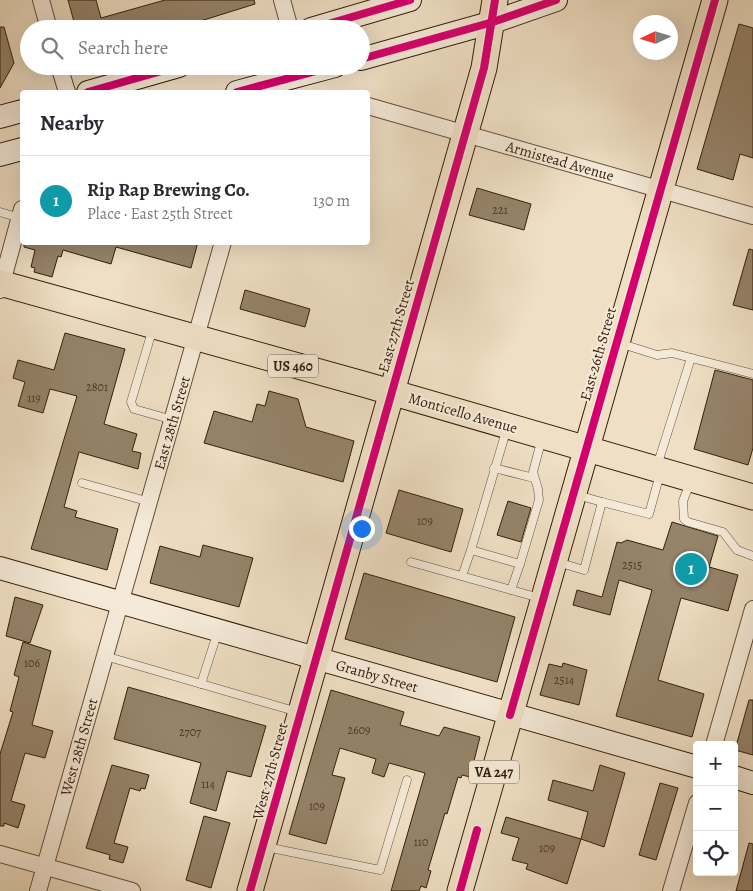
<!DOCTYPE html>
<html lang="en">
<head>
<meta charset="utf-8">
<style>
  :root { --surface:#fff; --page:#f2f2f3; --text:#2b2b33; --muted:#7c7c81; --line:#e1e1e2; --accent:#db2777 }
  body { margin:0; font-family:Alegreya,serif; background:var(--page); color:var(--text) }
  .controls { position:absolute; right:15px; bottom:15px; display:grid; overflow:hidden; border-radius:5px; box-shadow:0 5px 20px #0002 }
  .controls button { width:45px; height:45px; display:grid; place-items:center; padding:0; border:0; border-bottom:1px solid var(--line); background:var(--surface); color:var(--text); font:25px sans-serif }
  .compass { position:absolute; left:633px; top:15px; width:45px; height:45px; border-radius:50%; background:var(--surface); box-shadow:0 5px 20px #0002; rotate:266deg }
  .you { position:absolute; left:361px; top:528px; width:18px; height:18px; margin:-12px; border:4px solid #fff; border-radius:50%; background:#1a73e8; box-shadow:0 0 0 8px #1a73e833 }
  .badge { display:grid; place-items:center; width:32px; height:32px; border-radius:50%; background:var(--accent); color:#fff; font-size:16px; font-weight:700 }
  .pin { position:absolute; translate:-50% -50%; border:2px solid #fff; box-shadow:0 1px 5px #0006 }
  .list { margin:0; padding:0; list-style:none }
  h2 { display:flex; justify-content:space-between; align-items:center; height:65px; margin:0; padding:0 20px; font-size:21px }
  h2 small { font-size:16px; font-weight:400; color:var(--muted) }
  .list li { display:grid; grid-template-columns:32px 1fr auto; gap:15px; align-items:center; box-sizing:border-box; height:90px; padding:0 20px; border-top:1px solid var(--line) }
  .list b { display:block; font-size:19px; white-space:nowrap }
  .list p { margin:0; font-size:16px; white-space:nowrap; color:var(--muted) }
  .list em { font-size:16px; font-style:normal; color:var(--muted) }
  .icon { flex:none; width:28px; height:28px; fill:none; stroke:currentColor; stroke-width:2; stroke-linecap:round; stroke-linejoin:round }
  .map { position:relative; flex:none; width:753px; height:891px; overflow:hidden }
  .search { position:absolute; background:var(--surface); box-shadow:0 5px 20px #0002; left:20px; top:20px; width:350px; height:55px; display:flex; align-items:center; gap:12px; box-sizing:border-box; padding:0 18px; border-radius:28px; color:var(--muted); font-size:19px }
  .panel { position:absolute; background:var(--surface); box-shadow:0 5px 20px #0002; left:20px; top:90px; width:350px; height:155px; border-radius:5px }
  .map>svg:first-child { display:block }
  .building { fill:#95836a; stroke:#341f09 }
  .lines { fill:none; stroke-linecap:round; stroke-linejoin:round }
  .lane-casing { stroke:#634f38; stroke-width:9 }
  .street-casing { stroke:#634f38; stroke-width:18 }
  .secondary-casing { stroke:#341f09; stroke-width:24 }
  .primary-casing { stroke:#341f09; stroke-width:27 }
  .lane { stroke:#f5ead9; stroke-width:8 }
  .street { stroke:#f5ead9; stroke-width:16 }
  .secondary { stroke:#f5ead9; stroke-width:22 }
  .primary { stroke:#efdfc4; stroke-width:25 }
  .cycleway-casing { stroke:#f5ead9; stroke-width:11 }
  .cycleway { stroke:#d6006c; stroke-width:8 }
  .labels { text-anchor:middle; dominant-baseline:central; stroke-width:4; stroke-linejoin:round; paint-order:stroke }
  .number-label { font-size:12px; fill:#4c3821 }
  .shield { fill:#f5ead9; stroke:#6e5c47; stroke-width:1 }
  .shield-label { font-size:14px; font-weight:bold; fill:#341f09 }
  .street-label { font-size:15px; fill:#341f09; stroke:#f5ead9 }
</style>
</head>
<body>
<div class="map">
<svg width="753" height="891" viewBox="0 0 753 891">
  <rect width="100%" height="100%" fill="#efdfc4"/>
  <filter id="stains"><feTurbulence type="fractalNoise" baseFrequency=".004" numOctaves="4"/><feColorMatrix values="0 0 0 0 .2 0 0 0 0 .09 0 0 0 0 .02 0 0 0 .5 -.17"/></filter>
  <radialGradient id="worn" r=".72"><stop offset=".6" stop-color="#630" stop-opacity="0"/><stop offset="1" stop-color="#630" stop-opacity=".3"/></radialGradient>
  <g class="building">
    <path d="M68,0H96L101,18L165,0H254L255,4L175,29H76Z"/>
    <path d="M739,24L753,28V158L740,154L733,180L697,169Z"/>
    <path d="M0,27H4L14,63L0,88Z"/>
    <path d="M477,188L531,204L524,230L469,215Z"/>
    <path d="M24,242H198L191,268L116,247L111,264L63,250L61,257L58,256L52,277L34,272L35,268L31,267L35,250L24,247Z"/>
    <path d="M749,249L753,250V310L733,305Z"/>
    <path d="M245,290L310,309L305,327L240,309Z"/>
    <path d="M65,333L125,349L104,424L137,434L132,451L141,453L138,469L79,452L64,507L77,511L75,517L118,529L107,570L31,549L77,396L50,389L43,413L18,406L25,382L13,378L18,360L54,370Z"/>
    <path d="M715,370L753,380V448L748,465L694,449Z"/>
    <path d="M269,391L298,399L306,427L354,441L343,482L204,443L214,411L252,422L257,404L265,406Z"/>
    <path d="M399,490L463,509L451,552L386,533Z"/>
    <path d="M508,501L531,508L521,542L497,535Z"/>
    <path d="M672,522L718,536L709,567L738,575L728,611L681,598L658,680L704,694L692,737L616,716L652,590L619,580L610,615L573,605L577,590L602,597L617,542L621,543L627,540L663,550Z"/>
    <path d="M203,545L253,558L239,607L150,583L160,546L200,557Z"/>
    <path d="M364,573L515,617L497,682L345,639Z"/>
    <path d="M15,597L43,605L30,643L6,636Z"/>
    <path d="M23,642L51,651L32,725L53,731L45,758L25,753L11,801L25,805L18,828L4,823V826H0V754L13,712L10,711L19,677L14,675Z"/>
    <path d="M563,663L587,670L579,705L540,695L549,664L562,667Z"/>
    <path d="M128,687L266,726L251,777L227,771L216,811L190,803L201,763L114,739Z"/>
    <path d="M331,690L404,712L400,725L439,736L444,727L480,737L470,777L462,775L461,778L458,777L447,814L445,813L428,870L431,871L426,888L421,886L419,891H391L425,773L389,763L384,777L372,773L376,759L340,748L332,775L345,778L326,844L289,834Z"/>
    <path d="M749,700H753V755L735,750Z"/>
    <path d="M112,765L149,775L145,789L141,788L140,791L130,788L114,843L128,847L123,863L109,859L110,855L86,848Z"/>
    <path d="M600,765L625,773L604,847L581,839L588,812L548,800L553,780L593,791Z"/>
    <path d="M660,783L678,788L656,860L639,855Z"/>
    <path d="M204,816L230,823L211,888L186,880Z"/>
    <path d="M506,817L581,839L567,884L526,869L528,864L512,860L519,838L501,833Z"/>
    <path d="M749,843L753,844V891H736Z"/>
  </g>
  <g class="lines">
    <g class="lane-casing">
      <g id="lane">
        <path d="M0,212L20,218"/>
        <path d="M153,328L131,402L134,409L173,420"/>
        <path d="M619,343L657,355L672,353L753,374"/>
        <path d="M507,428L471,550L520,564L539,500L538,489L533,472L542,438"/>
        <path d="M657,466L691,358"/>
        <path d="M494,468L534,478"/>
        <path d="M82,483L150,502"/>
        <path d="M690,483L683,501L684,519L688,522L723,532L737,550L753,556"/>
        <path d="M577,495L602,502"/>
        <path d="M411,562L540,598"/>
        <path d="M557,562L584,570L602,502L649,514L660,474"/>
        <path d="M462,576L471,550"/>
        <path d="M511,590L520,564"/>
        <path d="M105,656L298,712"/>
        <path d="M201,684L218,631"/>
        <path d="M266,847L380,870L407,780"/>
      </g>
    </g>
    <g class="street-casing">
      <g id="street">
        <path d="M41,0L49,29"/>
        <path d="M282,0L290,29"/>
        <path d="M59,66L67,92"/>
        <path d="M368,106L753,216"/>
        <path d="M0,290L22,209"/>
        <path d="M714,745L753,609"/>
        <path d="M0,854L132,891"/>
        <path d="M38,891L223,242"/>
        <path d="M671,891L697,803"/>
      </g>
    </g>
    <g class="secondary-casing">
      <g id="secondary">
        <path d="M311,29L410,0"/>
        <path d="M361,59L493,22L556,0"/>
        <path d="M88,92L179,66"/>
        <path d="M237,92L335,66"/>
        <path d="M0,117L22,111"/>
        <path d="M0,155L22,149"/>
        <path d="M0,568L697,767"/>
        <path d="M734,777L753,783"/>
      </g>
    </g>
    <g class="primary-casing">
      <g id="primary">
        <path d="M0,283L363,384L753,497"/>
        <path d="M250,891L484,68L495,0"/>
        <path d="M460,891L715,0"/>
      </g>
    </g>
    <use href="#lane" class="lane"/>
    <use href="#street" class="street"/>
    <use href="#secondary" class="secondary"/>
    <use href="#primary" class="primary"/>
    <g class="cycleway-casing">
      <g id="cycleway">
        <path d="M311,29L410,0"/>
        <path d="M361,59L493,22L556,0"/>
        <path d="M88,92L179,66"/>
        <path d="M237,92L335,66"/>
        <path d="M510,715L715,0"/>
        <path d="M250,891L484,68L495,0"/>
        <path d="M460,891L477,830"/>
      </g>
    </g>
    <use href="#cycleway" class="cycleway"/>
  </g>
  <g class="labels">
    <g class="number-label">
      <text x="500" y="210">221</text>
      <text x="97" y="387">2801</text>
      <text x="34" y="398">119</text>
      <text x="425" y="521">109</text>
      <text x="632" y="565">2515</text>
      <text x="32" y="663">106</text>
      <text x="564" y="680">2514</text>
      <text x="359" y="730">2609</text>
      <text x="190" y="732">2707</text>
      <text x="208" y="784">114</text>
      <text x="317" y="806">109</text>
      <text x="421" y="842">110</text>
      <text x="547" y="848">109</text>
    </g>
    <g class="shield">
      <rect x="268" y="354.5" width="50" height="23" rx="4"/>
      <rect x="469" y="760.5" width="50" height="23" rx="4"/>
    </g>
    <g class="shield-label">
      <text x="293" y="366">US 460</text>
      <text x="494" y="772">VA 247</text>
    </g>
    <g class="street-label">
      <text transform="translate(560 161) rotate(16)">Armistead Avenue</text>
      <text transform="translate(396 326) rotate(-74)">East 27th Street</text>
      <text transform="translate(598 354) rotate(-74)">East 26th Street</text>
      <text transform="translate(463 413) rotate(16)">Monticello Avenue</text>
      <text transform="translate(172 423) rotate(-74)">East 28th Street</text>
      <text transform="translate(377 676) rotate(16)">Granby Street</text>
      <text transform="translate(79 747) rotate(-74)">West 28th Street</text>
      <text transform="translate(270 771) rotate(-75)">West 27th Street</text>
    </g>
  </g>
  <rect width="100%" height="100%" filter="url(#stains)"/>
  <rect width="100%" height="100%" fill="url(#worn)"/>
</svg>
<div class="controls">
<button>+</button>
<button>−</button>
<button><svg class="icon" aria-label="locate" viewBox="0 0 24 24"><circle cx="12" cy="12" r="6"/><path d="M12 2v4M12 18v4M2 12h4M18 12h4"/></svg></button>
</div>
<svg class="compass" viewBox="-18 -18 36 36"><path d="M0-13l5 13h-10z" fill="#e53935"/><path d="M0 13l5-13h-10z" fill="#7c7c81"/></svg>
<div class="you"></div>
<div class="pin badge" style="left:691px;top:569px;background:#0f9aa8">1</div>
<div class="search"><svg class="icon" aria-label="search" viewBox="0 0 24 24"><circle cx="10" cy="10" r="6"/><path d="M15 15l6 6"/></svg>Search here</div>
<section class="panel">
<h2>Nearby<small></small></h2>
<ul class="list">
<li><span class="badge" style="background:#0f9aa8">1</span><div><b>Rip Rap Brewing Co.</b><p>Place · East 25th Street</p></div><em>130 m</em></li>
</ul>
</section>
</div>
</body>
</html>
